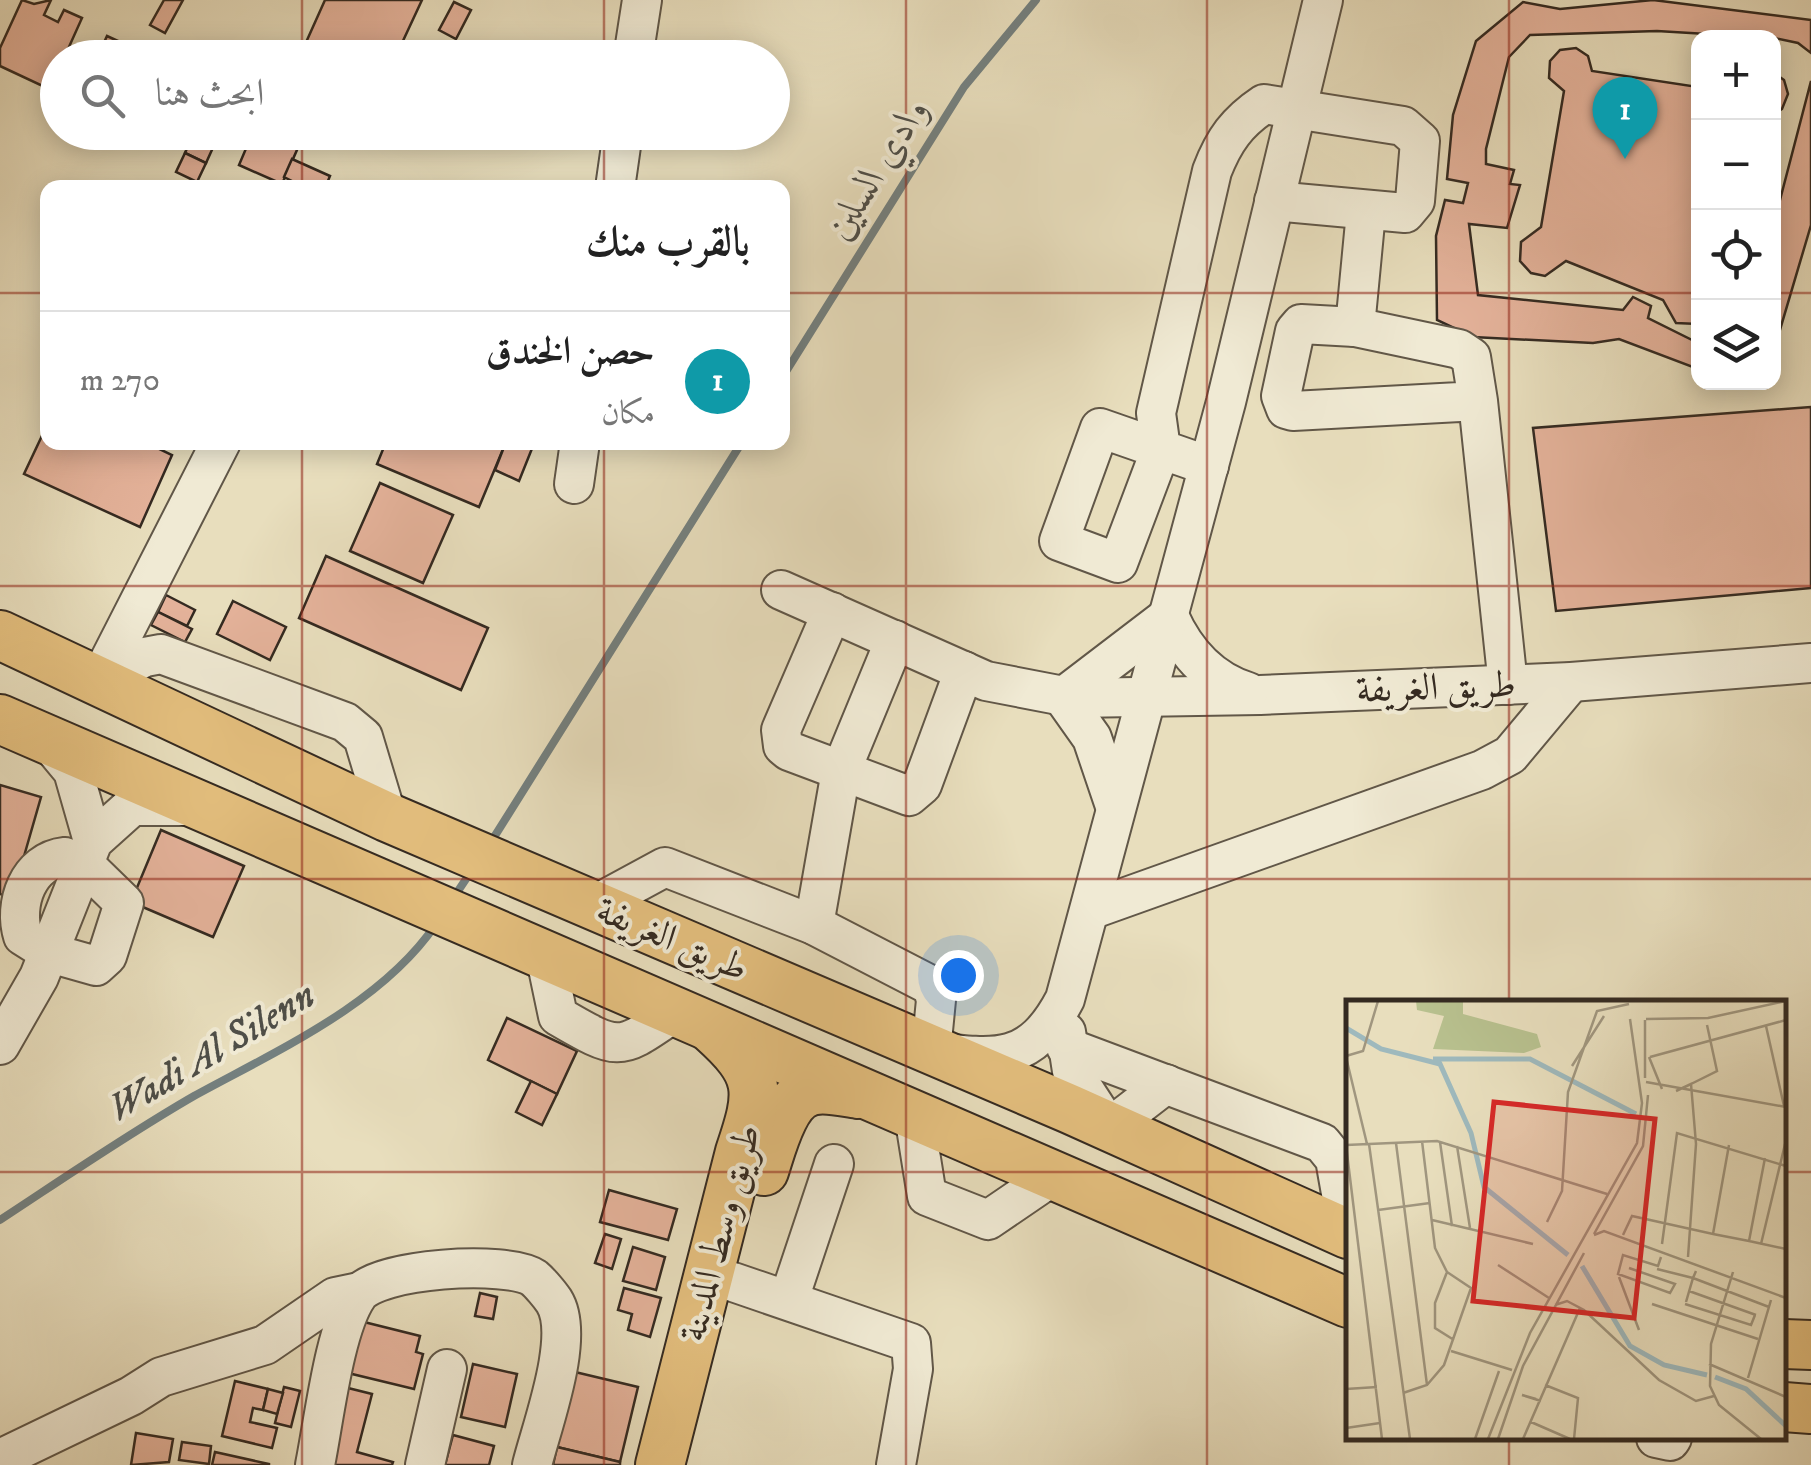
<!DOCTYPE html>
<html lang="ar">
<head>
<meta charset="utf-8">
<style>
  :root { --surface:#fff; --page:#f2f2f2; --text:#222; --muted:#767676; --line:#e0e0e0; --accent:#0b8043 }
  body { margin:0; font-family:"IM FELL DW Pica",Amiri,serif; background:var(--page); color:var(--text); direction:rtl }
  .controls { position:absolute; right:30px; top:30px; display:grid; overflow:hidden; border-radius:20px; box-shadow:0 5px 25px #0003 }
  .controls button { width:90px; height:90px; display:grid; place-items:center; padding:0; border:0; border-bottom:2px solid var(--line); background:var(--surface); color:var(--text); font:50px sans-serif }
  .you { position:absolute; left:958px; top:975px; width:35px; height:35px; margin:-25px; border:8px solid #fff; border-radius:50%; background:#1a73e8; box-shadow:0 0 0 15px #1a73e833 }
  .badge { display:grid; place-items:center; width:65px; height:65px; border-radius:50%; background:var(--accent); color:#fff; font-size:32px; font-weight:700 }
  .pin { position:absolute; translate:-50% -82px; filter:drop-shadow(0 2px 5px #0008) }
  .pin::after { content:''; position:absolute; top:52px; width:35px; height:30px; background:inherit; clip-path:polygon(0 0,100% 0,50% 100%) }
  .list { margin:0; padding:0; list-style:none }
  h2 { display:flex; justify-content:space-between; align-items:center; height:130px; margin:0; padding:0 40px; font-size:42px }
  h2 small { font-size:32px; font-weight:400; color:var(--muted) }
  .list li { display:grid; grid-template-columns:65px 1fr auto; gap:30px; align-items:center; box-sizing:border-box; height:140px; padding:0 40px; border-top:2px solid var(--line) }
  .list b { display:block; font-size:38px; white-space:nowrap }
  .list p { margin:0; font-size:32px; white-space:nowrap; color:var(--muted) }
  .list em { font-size:32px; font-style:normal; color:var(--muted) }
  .icon { flex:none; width:55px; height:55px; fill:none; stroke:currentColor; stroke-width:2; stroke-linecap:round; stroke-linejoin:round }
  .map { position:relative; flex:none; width:1811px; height:1465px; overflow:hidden; direction:ltr }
  .search { position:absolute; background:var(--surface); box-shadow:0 5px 25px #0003; left:40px; top:40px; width:750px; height:110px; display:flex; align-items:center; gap:25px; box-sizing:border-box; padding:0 35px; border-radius:55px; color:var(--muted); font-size:38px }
  .panel { position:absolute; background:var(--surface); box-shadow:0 5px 25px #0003; left:40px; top:180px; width:750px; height:270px; border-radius:20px; direction:rtl }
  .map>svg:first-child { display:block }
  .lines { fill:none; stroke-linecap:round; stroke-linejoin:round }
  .stream { stroke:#74807f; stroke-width:8 }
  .building { fill:#e4b29a; stroke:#342a21; stroke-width:2.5 }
  .minor-casing { stroke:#615748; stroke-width:42 }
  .major-casing { stroke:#342a21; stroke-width:52 }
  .minor { stroke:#f0ead4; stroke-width:38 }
  .major { stroke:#e4bf7e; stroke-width:48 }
  .grid { fill:none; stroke:#8f2418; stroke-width:2.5; stroke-opacity:0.55 }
  .labels { text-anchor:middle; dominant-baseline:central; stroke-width:8; stroke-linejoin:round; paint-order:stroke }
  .street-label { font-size:38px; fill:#342a21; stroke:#f0ead4 }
  .water-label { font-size:40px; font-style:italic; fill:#4e4e48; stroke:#f0ead4 }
  .inset-river { fill:none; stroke:#9eb9bd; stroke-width:5 }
  .inset-road { fill:none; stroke:#a0967f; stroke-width:2.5 }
  .view { fill:#d62828; fill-opacity:0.15; stroke:#d62828; stroke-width:5 }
  .inset-edge { fill:none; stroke:#342a21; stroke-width:5 }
</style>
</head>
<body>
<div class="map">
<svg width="1811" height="1465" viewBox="0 0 1811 1465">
  <rect width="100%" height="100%" fill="#e8debd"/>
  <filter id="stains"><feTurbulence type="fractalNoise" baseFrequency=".002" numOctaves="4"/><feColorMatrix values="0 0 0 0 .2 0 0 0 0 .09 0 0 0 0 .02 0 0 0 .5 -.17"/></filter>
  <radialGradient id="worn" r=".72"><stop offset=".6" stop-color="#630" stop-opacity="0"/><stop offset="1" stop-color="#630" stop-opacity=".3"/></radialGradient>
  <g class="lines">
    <g class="stream">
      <path d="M782,378L964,87L1036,0"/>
      <path d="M491,842L742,442"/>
      <path d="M452,900L472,870"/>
      <path d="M0,1220C64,1178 128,1134 194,1096C276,1051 382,1004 436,924"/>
    </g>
  </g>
  <g class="building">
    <path d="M22,0L34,4L51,0L44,15L58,22L64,10L82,18L64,58H58L49,89L0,66V48Z"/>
    <path d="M164,0H183L165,33L150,25Z"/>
    <path d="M325,0H422L395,58H299Z"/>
    <path d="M1653,0L1811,20V53L1798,43L1774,38L1657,31L1530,35L1509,57L1486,149V164L1514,170L1510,184L1520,185L1507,228L1469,224L1478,295L1623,310L1633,297L1651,306L1648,318L1698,343V369L1619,339L1593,343L1473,337L1437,320L1436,236L1445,200L1463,203L1468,183L1447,179L1453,115L1476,41L1523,2L1560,9Z"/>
    <path d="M454,2L471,10L456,39L439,30Z"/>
    <path d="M107,36L155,58H97Z"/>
    <path d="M1576,48L1588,56L1592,71L1698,87V324L1676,323L1663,300L1566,261L1545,276L1531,273L1520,261L1521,242L1541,227L1564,91L1549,78L1550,61L1560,50Z"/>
    <path d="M1774,73L1784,80L1788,94L1782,109L1774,114Z"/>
    <path d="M1811,81V225L1774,350V223Z"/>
    <path d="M194,132H220L206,163L185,153Z"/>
    <path d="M253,132H276L300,143L282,184L239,165Z"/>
    <path d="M185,153L206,163L197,182L176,172Z"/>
    <path d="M292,159L330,176L325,188H306L284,177Z"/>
    <path d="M1811,407V588L1556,611L1533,428Z"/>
    <path d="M48,423V442H145L172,455L140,527L24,474Z"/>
    <path d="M386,442H506L479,507L377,464Z"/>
    <path d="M506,442L533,446L519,481L495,470Z"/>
    <path d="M380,483L453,515L423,583L350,551Z"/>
    <path d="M326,556L488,628L461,690L299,618Z"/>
    <path d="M166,595L195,610L187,626L158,612Z"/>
    <path d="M233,601L286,627L270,660L217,634Z"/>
    <path d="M158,612L192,629L185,642L151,625Z"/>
    <path d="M0,785L41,797L12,898L0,894Z"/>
    <path d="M161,830L244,866L213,937L131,902Z"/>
    <path d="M507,1018L577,1051L557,1094L488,1060Z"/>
    <path d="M531,1081L557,1094L542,1125L516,1112Z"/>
    <path d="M609,1190L677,1209L668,1240L600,1222Z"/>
    <path d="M605,1234L621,1239L612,1269L595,1263Z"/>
    <path d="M633,1247L665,1257L656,1290L623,1281Z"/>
    <path d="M624,1288L661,1298L650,1337L628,1330L632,1314L618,1310Z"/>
    <path d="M480,1293L497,1297L493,1319L475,1316Z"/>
    <path d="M360,1321L420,1336L416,1352L423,1354L414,1389L348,1373Z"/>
    <path d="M473,1364L517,1374L505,1427L461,1417Z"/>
    <path d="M575,1372L638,1387L620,1462L557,1447Z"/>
    <path d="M235,1381L268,1389L263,1410L253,1408L250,1422L277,1428L272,1448L222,1436Z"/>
    <path d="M340,1386L372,1394L357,1452L393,1462L392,1465H320Z"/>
    <path d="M284,1387L300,1391L291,1427L275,1423Z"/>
    <path d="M268,1389L283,1393L277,1414L263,1410Z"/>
    <path d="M136,1433L173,1439L169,1462L131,1465Z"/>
    <path d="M453,1435L494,1446L489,1465H445Z"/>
    <path d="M182,1442L211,1446L209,1464L179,1460Z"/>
    <path d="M557,1447L620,1462V1465H553Z"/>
    <path d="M215,1452L269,1464V1465H212Z"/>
  </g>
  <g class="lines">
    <g class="minor-casing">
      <g id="minor">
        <path d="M633,58L642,0"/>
        <path d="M615,188L623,132"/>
        <path d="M1355,327L1366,212"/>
        <path d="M1478,401L1293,411L1286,409L1281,396L1295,331L1301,324L1355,327L1459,349L1471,357L1478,401L1508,685"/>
        <path d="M1209,466L1100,428L1059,541L1118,563L1161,449L1156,413L1212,171C1224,140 1237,122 1264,104L1403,126L1420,141L1415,201L1405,213L1274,201"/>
        <path d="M574,484L580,442"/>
        <path d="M781,590L986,681L1074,698L1260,695L1571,682L1811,663"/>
        <path d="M832,612L781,730L783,746L789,751L909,796L922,785L964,671"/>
        <path d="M99,681L145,657L161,654L345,722L363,737L387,817"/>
        <path d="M99,681L221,442"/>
        <path d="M48,741L73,771L93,841"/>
        <path d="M1115,806L1092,738L1063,697L1169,616C1185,652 1209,680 1248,692"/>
        <path d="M65,857L84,864L124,903L107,956L96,966L50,953L23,936C13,904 28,861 65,857Z"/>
        <path d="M593,906L665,867L814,925L932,986L936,1000L931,1051C997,1060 1031,1064 1065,999L1226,402L1323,0"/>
        <path d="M1090,910L1482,770L1510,755L1571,682"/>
        <path d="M814,925L841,771L895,640"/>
        <path d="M545,954L558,1016C623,1054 619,1050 678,1010"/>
        <path d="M1066,1032L1072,1071L1109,1128L1166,1084"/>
        <path d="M0,1045L39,977L93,841L132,806H188"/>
        <path d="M1066,1047L1322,1143L1335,1159L1348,1233"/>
        <path d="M914,1115L927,1196L988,1220L1054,1175"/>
        <path d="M733,1282L911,1343L913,1369L896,1465"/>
        <path d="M789,1299L834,1164"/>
        <path d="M1656,1438L1670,1441L1672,1438"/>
        <path d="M0,1459L131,1396L161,1377L265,1345L335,1297L359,1292"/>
        <path d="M315,1465C324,1421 334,1329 358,1295C376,1268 507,1260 534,1278C540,1283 550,1295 554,1301C576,1336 542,1425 532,1465"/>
        <path d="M425,1465L447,1369"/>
      </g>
    </g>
    <g class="major-casing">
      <g id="major">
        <path d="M0,635L387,817L1070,1109L1348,1234"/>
        <path d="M0,719L1348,1303"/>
        <path d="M764,1171C772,1147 783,1098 811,1091C825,1087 844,1092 858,1094"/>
        <path d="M1784,1344L1811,1345"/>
        <path d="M1784,1407L1811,1409"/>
        <path d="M660,1465L740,1152C761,1090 762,1074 712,1029"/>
      </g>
    </g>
    <use href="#minor" class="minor"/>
    <use href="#major" class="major"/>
  </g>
  <path class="grid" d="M302,0V58M604,0V58M906,0V1465M1207,0V1465M1509,0V1002M302,132V188M604,132V188M0,293H48M782,293H1698M1774,293H1811M302,442V1465M604,442V1465M0,586H1811M0,879H1811M0,1172H1348M1784,1172H1811M1509,1438V1465"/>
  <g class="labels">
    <g class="street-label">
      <text transform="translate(1436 688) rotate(-2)">طريق الغريفة</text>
      <text transform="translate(672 940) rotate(23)">طريق الغريفة</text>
      <text transform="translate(721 1233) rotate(-75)">طريق وسط المدينة</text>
    </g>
    <g class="water-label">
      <text transform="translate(878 169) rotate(-58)">وادي السلين</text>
      <text transform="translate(212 1053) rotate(-31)">Wadi Al Silenn</text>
    </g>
  </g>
  <g transform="translate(1346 1000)">
    <rect width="440" height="440" fill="#e8debd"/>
    <path d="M70,1H117V14L191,34L195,47L178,53L87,49L98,16L71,10Z" fill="#b8c18f"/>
    <path class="inset-river" d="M0,28L35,49L94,64L125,133L138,187L222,255M87,59H184L290,114M236,266L284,346L318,365L361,375M369,377L400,389L440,426"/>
    <path class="inset-road" d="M300,19L362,18L440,1M299,20V78M420,26L438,106M0,56L17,51L32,1M0,57L21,144M303,57L316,89M304,57L440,20M226,66L258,16M300,82L440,107M345,84L371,71L361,25M330,91L345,84L350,144L342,257M94,142L106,226M50,143L81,385M23,144L64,439M0,145L36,439M0,145L91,141L261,194M111,146L124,228M419,158L403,241L440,249M32,210L84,203M86,220L187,244M201,222L216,191L222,92L251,11L283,4M248,234L297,146L302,95M367,234L403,241M248,235L258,231L440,298M277,235L286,216L367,234L383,145M316,244L331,133L440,166M415,244L440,140M152,265L203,298M283,268L329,284L324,293L272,274L277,255L312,266L315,257M311,269L347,278L350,271M101,272L89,303V328L108,340M387,272L365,344L364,386L373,405L415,439M273,277L293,330M343,291L410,315M340,302L347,278L423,307M306,304L412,339M339,304L405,325L409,315M209,305L221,301L238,310L313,380L350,401L368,396M105,351L166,370M363,364L440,397M402,378L425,300M199,385L232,398L228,439M0,389L31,387M57,393L81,385L98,365L125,288L101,272L89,248L76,141M190,399L176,395L195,401M185,422L224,439M0,428L34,423M129,439L153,371M142,439L184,333L291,143L296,103L284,19M152,439L177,366L238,253M177,439L234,308"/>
    <path class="view" d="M148,102L309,119L288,318L127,301Z"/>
    <rect width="440" height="440" class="inset-edge"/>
  </g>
  <rect width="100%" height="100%" filter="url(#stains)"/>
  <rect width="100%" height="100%" fill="url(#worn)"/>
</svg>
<div class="controls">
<button>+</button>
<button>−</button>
<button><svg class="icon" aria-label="locate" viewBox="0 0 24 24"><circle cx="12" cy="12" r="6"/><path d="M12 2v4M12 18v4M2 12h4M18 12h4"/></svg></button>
<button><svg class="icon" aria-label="layers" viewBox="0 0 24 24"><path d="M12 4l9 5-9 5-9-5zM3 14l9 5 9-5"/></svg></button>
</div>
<div class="you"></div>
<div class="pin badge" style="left:1625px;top:159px;background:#0f9aa8">1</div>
<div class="search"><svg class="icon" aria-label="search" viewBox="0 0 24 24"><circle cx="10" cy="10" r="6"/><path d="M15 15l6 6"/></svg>ابحث هنا</div>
<section class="panel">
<h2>بالقرب منك<small></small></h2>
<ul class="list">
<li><span class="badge" style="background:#0f9aa8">1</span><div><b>حصن الخندق</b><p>مكان</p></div><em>270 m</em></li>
</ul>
</section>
</div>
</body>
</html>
